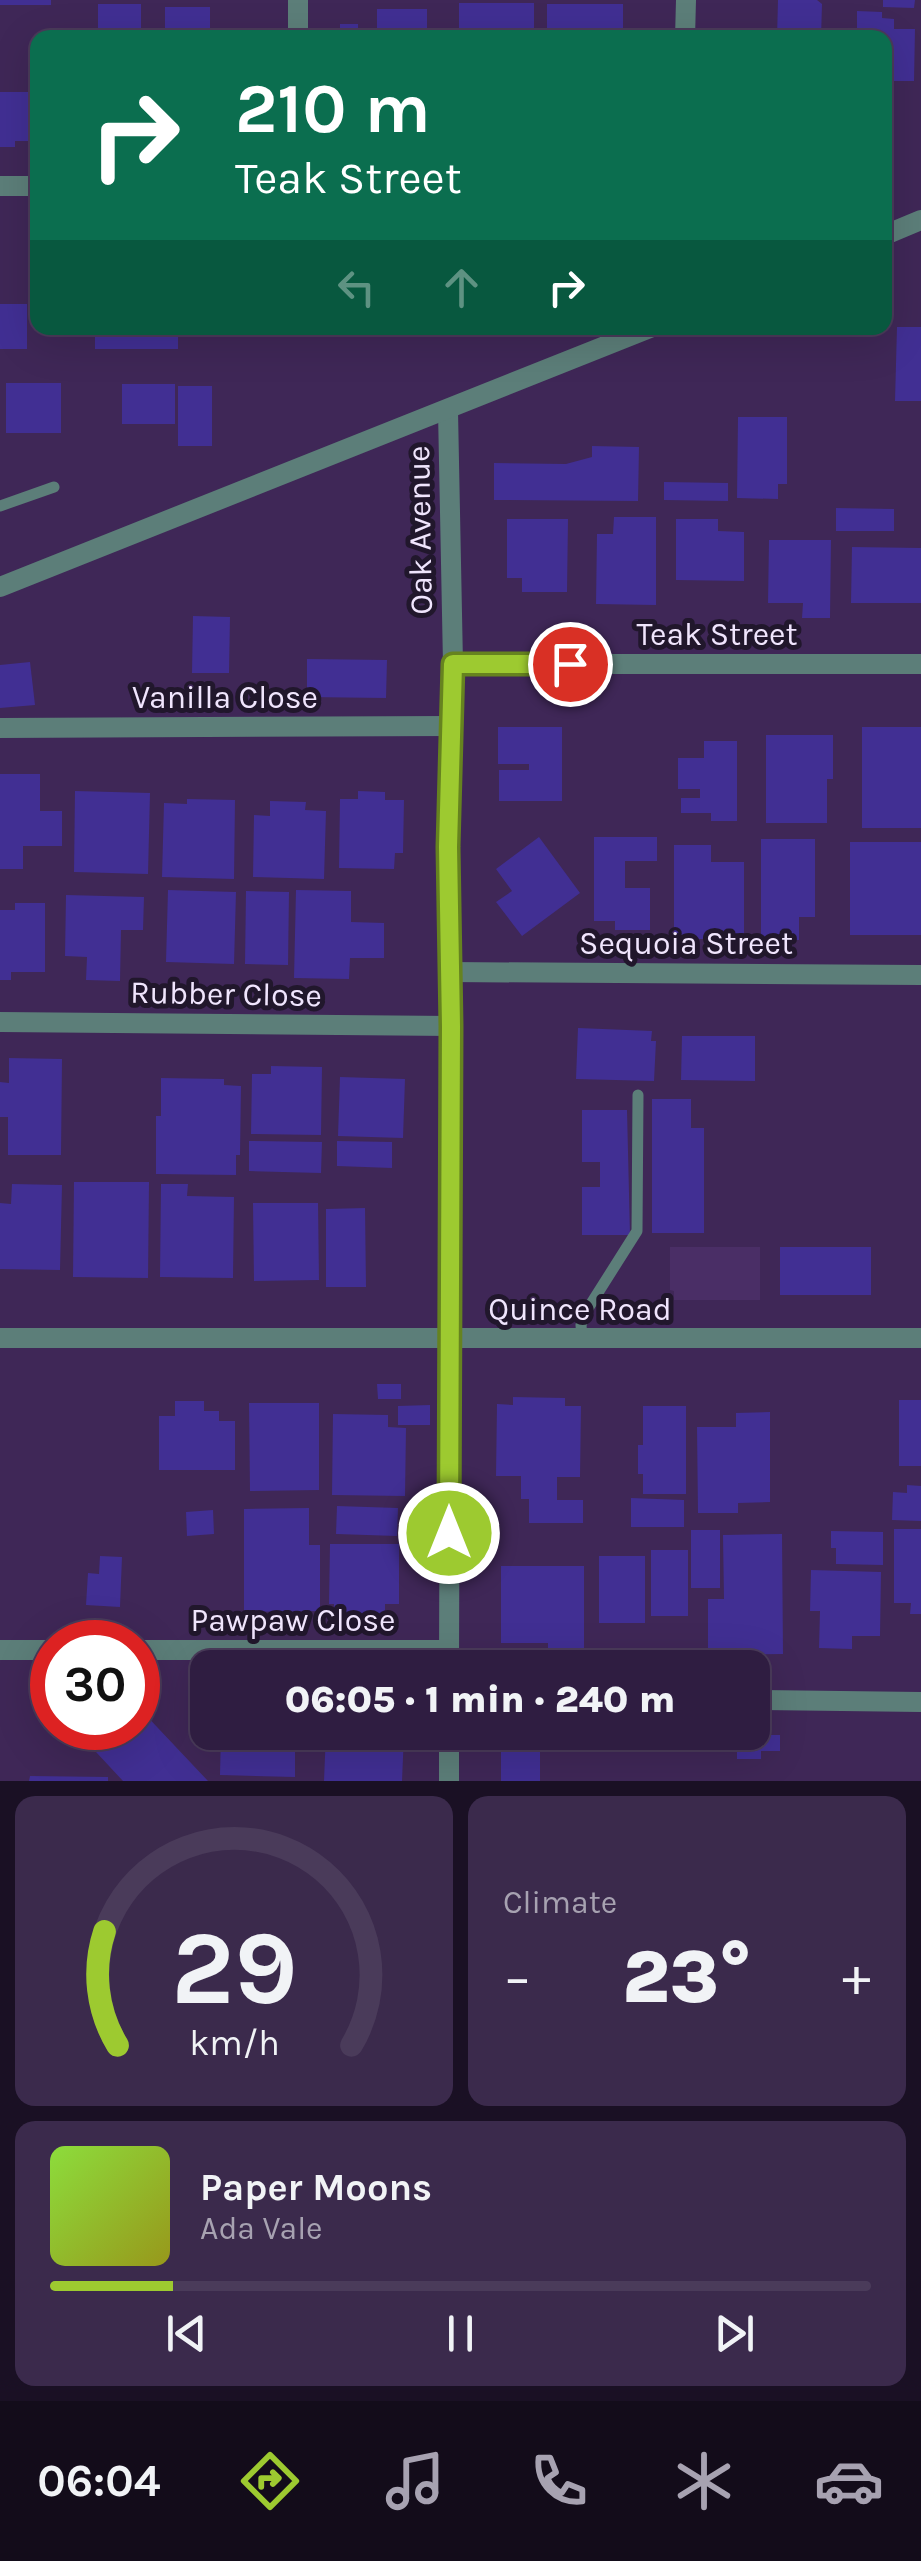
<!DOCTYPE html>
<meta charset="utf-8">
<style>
:root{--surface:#2f1d41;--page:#3b2a4c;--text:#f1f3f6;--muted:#a7a2b1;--line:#4a3b5a;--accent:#9dca30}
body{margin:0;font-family:Karla,sans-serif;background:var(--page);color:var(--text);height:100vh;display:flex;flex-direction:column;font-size:38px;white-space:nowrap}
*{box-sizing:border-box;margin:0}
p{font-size:32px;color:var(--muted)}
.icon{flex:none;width:55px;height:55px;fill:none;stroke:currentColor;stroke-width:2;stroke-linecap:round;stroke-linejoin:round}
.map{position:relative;height:1781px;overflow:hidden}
.sheet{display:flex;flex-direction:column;gap:15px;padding:15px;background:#1a1024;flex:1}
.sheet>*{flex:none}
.guide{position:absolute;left:30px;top:30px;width:862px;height:305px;border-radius:20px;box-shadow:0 10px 40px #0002,0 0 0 2px var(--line);background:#0b6e4f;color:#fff;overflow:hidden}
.speed{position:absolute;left:30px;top:1620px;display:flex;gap:20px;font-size:50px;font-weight:700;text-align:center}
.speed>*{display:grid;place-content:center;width:130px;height:130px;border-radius:50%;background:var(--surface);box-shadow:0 10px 40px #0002,0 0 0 2px var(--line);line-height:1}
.speed .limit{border:15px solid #d22;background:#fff;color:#111}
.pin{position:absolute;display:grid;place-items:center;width:85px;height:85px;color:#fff;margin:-42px;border:5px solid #fff;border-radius:50%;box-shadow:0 2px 10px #0007}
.me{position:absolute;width:110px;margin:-55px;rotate:0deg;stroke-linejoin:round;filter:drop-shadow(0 0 8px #0008)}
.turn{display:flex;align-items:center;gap:35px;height:210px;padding:0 40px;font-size:45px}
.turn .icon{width:130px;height:130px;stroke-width:2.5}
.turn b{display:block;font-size:70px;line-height:85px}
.lanes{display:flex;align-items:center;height:95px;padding:0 40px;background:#0003;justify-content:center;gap:50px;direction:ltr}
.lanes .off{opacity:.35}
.big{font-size:75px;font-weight:800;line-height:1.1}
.sheet .card{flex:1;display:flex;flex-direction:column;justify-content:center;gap:15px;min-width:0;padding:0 35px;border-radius:20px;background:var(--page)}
.sheet .dial{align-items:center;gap:0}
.dial svg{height:260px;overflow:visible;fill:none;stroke:var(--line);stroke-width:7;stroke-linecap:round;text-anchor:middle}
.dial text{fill:var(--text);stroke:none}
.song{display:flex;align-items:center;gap:30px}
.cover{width:120px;height:120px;border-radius:15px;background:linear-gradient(135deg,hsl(90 70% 55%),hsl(60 70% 35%))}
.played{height:10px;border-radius:5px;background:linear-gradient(90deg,var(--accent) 15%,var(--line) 15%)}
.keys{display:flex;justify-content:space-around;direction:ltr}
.heat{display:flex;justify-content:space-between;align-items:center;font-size:55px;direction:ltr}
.sheet .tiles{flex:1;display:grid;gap:15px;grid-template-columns:1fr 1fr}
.card:last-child{grid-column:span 2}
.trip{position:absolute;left:190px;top:1650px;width:580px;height:100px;border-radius:20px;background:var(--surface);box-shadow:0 10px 40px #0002,0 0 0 2px var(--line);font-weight:800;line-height:100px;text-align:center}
.dock{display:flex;height:160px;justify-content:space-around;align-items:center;background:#130c1a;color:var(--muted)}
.dock .icon{width:70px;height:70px}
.dock .current{color:var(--accent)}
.dock b{font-size:45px;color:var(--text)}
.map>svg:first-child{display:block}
.built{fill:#4a2e66}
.building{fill:#412f93}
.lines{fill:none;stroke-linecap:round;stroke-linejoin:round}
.service{stroke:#5c7e79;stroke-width:11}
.minor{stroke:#5c7e79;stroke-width:20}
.tertiary{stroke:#5c7e79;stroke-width:20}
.route-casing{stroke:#66831f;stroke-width:25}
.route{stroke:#9dca30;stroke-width:18}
.labels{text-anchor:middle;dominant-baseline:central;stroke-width:10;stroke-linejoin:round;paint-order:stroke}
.street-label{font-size:32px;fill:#f0e5fd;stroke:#21172c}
</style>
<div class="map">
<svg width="921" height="1781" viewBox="0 0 921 1781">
<rect width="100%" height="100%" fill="#3f2757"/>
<path class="built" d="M670,1247H760V1300H674V1291L670,1290Z"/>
<g class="building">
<rect x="0" y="0" width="51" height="5"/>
<path d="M778,0H817L822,4L821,38H777Z"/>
<path d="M883,0H915L914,8L883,7Z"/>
<rect x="459" y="3" width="75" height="34"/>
<rect x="98" y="4" width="43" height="29"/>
<rect x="547" y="4" width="76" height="27"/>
<rect x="165" y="7" width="45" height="28"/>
<rect x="377" y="9" width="50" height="21"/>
<path d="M857,11L882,12V18L894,19V29H915L914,81H893V92L885,91V38H857Z"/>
<rect x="340" y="24" width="18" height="12"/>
<path d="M0,92H38V141H15V147H0Z"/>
<rect x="0" y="304" width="27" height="45"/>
<path d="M897,327H921V401H895Z"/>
<rect x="95" y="328" width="83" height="21"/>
<rect x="6" y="383" width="55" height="50"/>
<rect x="122" y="384" width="53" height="40"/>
<rect x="178" y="386" width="34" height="60"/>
<path d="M738,417H787V484H778V499L737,498Z"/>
<path d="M592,446L639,447L638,501L494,500V463L566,464L592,457Z"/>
<path d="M664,482L728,483V501L664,500Z"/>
<path d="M836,508L894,509V531H836Z"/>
<path d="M614,517H656V605L596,604L597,534H613Z"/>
<path d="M507,519H568L567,592H522V578H507Z"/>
<path d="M676,519H718V531L744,532V581L676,580Z"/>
<path d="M769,540H831L830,618H802L803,603H768Z"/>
<path d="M852,547L921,548V603H851Z"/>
<path d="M193,616L230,617L229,673H192Z"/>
<path d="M307,659L387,660L386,698L307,697Z"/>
<path d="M30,662L35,705L0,708V665Z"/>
<path d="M498,727H562V801H499V770H529V764H498Z"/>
<rect x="862" y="727" width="59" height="101"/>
<path d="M766,735H833V779H827V823H766Z"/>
<path d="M704,741H737V821H711V813H681V798H700V789H678V758H704Z"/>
<path d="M0,774H40V811H62V846H23V869H0Z"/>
<path d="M75,791L150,793L148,874L74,872Z"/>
<path d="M358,791L385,792V800H404L403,853H395L394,869L339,868L340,799H358Z"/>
<path d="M187,799L235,800L234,879L162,877L164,803L187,804Z"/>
<path d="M270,801L306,802L305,810L326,811L324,879L253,877L254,815L270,816Z"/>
<path d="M539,837L580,893L522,936L496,902L512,891L496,869Z"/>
<path d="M594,837H657V861H625V888H650V930H615V921H594Z"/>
<path d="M761,839H815V917H799V940H761Z"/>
<rect x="850" y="842" width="71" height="93"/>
<path d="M674,845H711V862H744V935H720V939H691V935H674Z"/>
<path d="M168,890L236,892L234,964L166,962Z"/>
<path d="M296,890L351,891V922L384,923V958H350L349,979L294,978Z"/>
<path d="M246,891L289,892L288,965L245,964Z"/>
<path d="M66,895L144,897L143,930H121L120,981L86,980L87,957L65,956Z"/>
<path d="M15,903H45V972H11V980H0V910H15Z"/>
<path d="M578,1028L652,1031L651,1041H656L654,1081L576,1079Z"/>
<path d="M682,1036H755V1081L681,1080Z"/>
<path d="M9,1058L62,1059L61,1155H8V1117H0V1082L9,1083Z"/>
<path d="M271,1066L322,1067L321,1135L251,1134L252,1074H271Z"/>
<path d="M340,1077L405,1079L403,1138L338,1136Z"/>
<path d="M161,1078L224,1079V1085L241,1086L240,1155H236V1175L156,1174V1116H161Z"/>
<path d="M652,1099H691V1128H704V1233H652Z"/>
<path d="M582,1110H627L630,1235H582V1187H600V1162H582Z"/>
<path d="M249,1141L322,1142L321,1173L249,1171Z"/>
<path d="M337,1141L392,1142V1168L337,1166Z"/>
<path d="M74,1182H149L148,1278L73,1277Z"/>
<path d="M12,1184L62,1185L60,1270L0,1269V1203L11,1204Z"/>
<path d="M161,1184H188L187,1196L234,1197L233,1278L160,1277Z"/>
<path d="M253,1203H318L319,1280L254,1281Z"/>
<path d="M365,1208L366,1287H326V1209Z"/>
<rect x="780" y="1247" width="91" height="48"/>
<path d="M377,1384H401V1399H378Z"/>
<path d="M513,1397L565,1398V1406H581L580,1477H557V1500H583V1523H529V1499H521V1476H496L497,1404L513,1405Z"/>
<rect x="899" y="1400" width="22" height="66"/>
<path d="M175,1401H204V1411H219V1421H235V1470H159V1416H175Z"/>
<path d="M249,1403H319V1490L250,1491Z"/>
<path d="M430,1405V1425H398V1406Z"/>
<path d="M643,1406H686V1494H643V1474H638V1445H643Z"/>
<path d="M770,1412V1502L738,1503V1513H698L697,1427H736V1413Z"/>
<path d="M333,1414L388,1415V1427L406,1428L405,1496L332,1495Z"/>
<path d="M907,1485L921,1486V1521L892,1520L893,1492L907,1493Z"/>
<path d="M631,1498L684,1500V1527H631Z"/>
<path d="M337,1506L398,1508L397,1536L336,1534Z"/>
<path d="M309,1508V1545H320V1611L244,1612V1509Z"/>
<path d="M213,1510L214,1534L187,1536L186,1512Z"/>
<path d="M894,1529H921V1614H910L911,1603H894Z"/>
<rect x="691" y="1530" width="29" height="58"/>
<path d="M831,1531L883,1532V1565L836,1564V1548H831Z"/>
<path d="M782,1534L783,1654L708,1655V1599H724L723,1535Z"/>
<path d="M330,1544H399V1604H385V1614H334V1604H329Z"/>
<rect x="651" y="1550" width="37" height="66"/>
<path d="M100,1556L122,1557L120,1607L86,1605L88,1573L99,1574Z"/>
<rect x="599" y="1556" width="46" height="67"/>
<path d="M501,1566H584V1668H548V1643H501Z"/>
<path d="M811,1570L881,1572L880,1636H852V1649L819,1648L820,1611H810Z"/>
<path d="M141,1710L208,1781H123L96,1752L122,1728H138V1713Z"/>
<path d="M752,1730H767V1735H780V1751H761V1759H737V1732H752Z"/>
<path d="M221,1732H295V1777L220,1775Z"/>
<path d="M326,1732L404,1734L402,1781H324Z"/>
<rect x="501" y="1742" width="39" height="39"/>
<path d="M30,1776L108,1777V1781H29Z"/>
</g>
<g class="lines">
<g class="service">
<path d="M0,506L54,487"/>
<path d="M582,1339L581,1325L587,1310L637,1231L638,1095"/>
</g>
<g class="minor">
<path d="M298,0V38"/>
<path d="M685,38L686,0"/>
<path d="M0,186H38"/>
<path d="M448,411L453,664L448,847L451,1026L449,1668"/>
<path d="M453,664H921"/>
<path d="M0,728L451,726"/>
<path d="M450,972L921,975"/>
<path d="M0,1022L451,1026"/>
<path d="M0,1338H921"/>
<path d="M0,1650H52"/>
<path d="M138,1650H448"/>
<path d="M752,1700L921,1702"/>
<path d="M449,1732V1781"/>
</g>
<g class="tertiary">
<path d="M885,235L921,220"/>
<path d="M0,587L650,328"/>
</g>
</g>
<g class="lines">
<defs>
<path id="route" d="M449,1533L451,1026L448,847L453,664H570"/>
</defs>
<use href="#route" class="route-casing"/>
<use href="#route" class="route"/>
</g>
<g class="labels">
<g class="street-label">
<text transform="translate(420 530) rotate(-91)">Oak Avenue</text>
<text x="717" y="634">Teak Street</text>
<text x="225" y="697">Vanilla Close</text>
<text x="686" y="943">Sequoia Street</text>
<text transform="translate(226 994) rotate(1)">Rubber Close</text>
<text x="580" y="1309">Quince Road</text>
<text x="293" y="1620">Pawpaw Close</text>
</g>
</g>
</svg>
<div class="speed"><div class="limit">30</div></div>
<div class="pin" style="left:570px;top:664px;background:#d93025"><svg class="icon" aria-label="arrive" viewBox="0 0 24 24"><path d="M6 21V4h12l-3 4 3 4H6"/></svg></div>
<svg class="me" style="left:449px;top:1533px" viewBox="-20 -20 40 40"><circle r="17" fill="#9dca30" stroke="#fff" stroke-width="3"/><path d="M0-11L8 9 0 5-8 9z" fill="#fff"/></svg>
<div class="trip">06:05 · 1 min · 240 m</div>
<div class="guide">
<div class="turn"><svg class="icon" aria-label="right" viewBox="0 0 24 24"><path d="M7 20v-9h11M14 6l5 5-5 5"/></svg><div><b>210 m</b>Teak Street</div></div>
<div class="lanes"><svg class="icon off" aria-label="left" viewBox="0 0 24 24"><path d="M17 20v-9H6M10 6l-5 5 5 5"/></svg><svg class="icon off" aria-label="ahead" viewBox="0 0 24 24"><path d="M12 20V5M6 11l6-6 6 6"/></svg><svg class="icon" aria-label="right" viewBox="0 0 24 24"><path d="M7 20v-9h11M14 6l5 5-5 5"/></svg></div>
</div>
</div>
<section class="sheet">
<div class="tiles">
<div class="card dial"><svg viewBox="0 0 100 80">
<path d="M14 69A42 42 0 1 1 86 69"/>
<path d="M14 69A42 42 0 0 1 10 34" stroke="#9dca30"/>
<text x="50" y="56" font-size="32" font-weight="700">29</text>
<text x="50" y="72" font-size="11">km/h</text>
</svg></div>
<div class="card"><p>Climate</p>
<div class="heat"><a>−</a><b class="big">23°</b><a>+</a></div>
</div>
<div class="card">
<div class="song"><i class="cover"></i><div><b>Paper Moons</b><p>Ada Vale</p></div></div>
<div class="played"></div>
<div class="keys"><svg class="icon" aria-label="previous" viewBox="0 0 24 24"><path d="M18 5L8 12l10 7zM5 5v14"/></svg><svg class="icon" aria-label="pause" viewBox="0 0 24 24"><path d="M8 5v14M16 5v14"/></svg><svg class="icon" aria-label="next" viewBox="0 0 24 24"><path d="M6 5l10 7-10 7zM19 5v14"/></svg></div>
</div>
</div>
</section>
<nav class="dock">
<b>06:04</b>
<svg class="icon current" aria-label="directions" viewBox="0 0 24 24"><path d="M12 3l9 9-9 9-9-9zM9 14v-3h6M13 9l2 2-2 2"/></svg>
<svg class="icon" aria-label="music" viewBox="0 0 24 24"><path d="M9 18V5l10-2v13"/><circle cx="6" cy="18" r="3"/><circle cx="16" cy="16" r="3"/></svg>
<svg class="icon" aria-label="phone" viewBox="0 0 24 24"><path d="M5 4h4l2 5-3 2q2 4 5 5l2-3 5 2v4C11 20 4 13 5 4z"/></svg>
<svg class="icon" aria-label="climate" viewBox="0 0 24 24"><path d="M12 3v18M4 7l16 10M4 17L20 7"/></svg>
<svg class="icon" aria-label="car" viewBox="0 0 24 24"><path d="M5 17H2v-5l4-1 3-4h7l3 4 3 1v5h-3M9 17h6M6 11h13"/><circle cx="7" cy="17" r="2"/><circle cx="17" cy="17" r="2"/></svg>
</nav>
